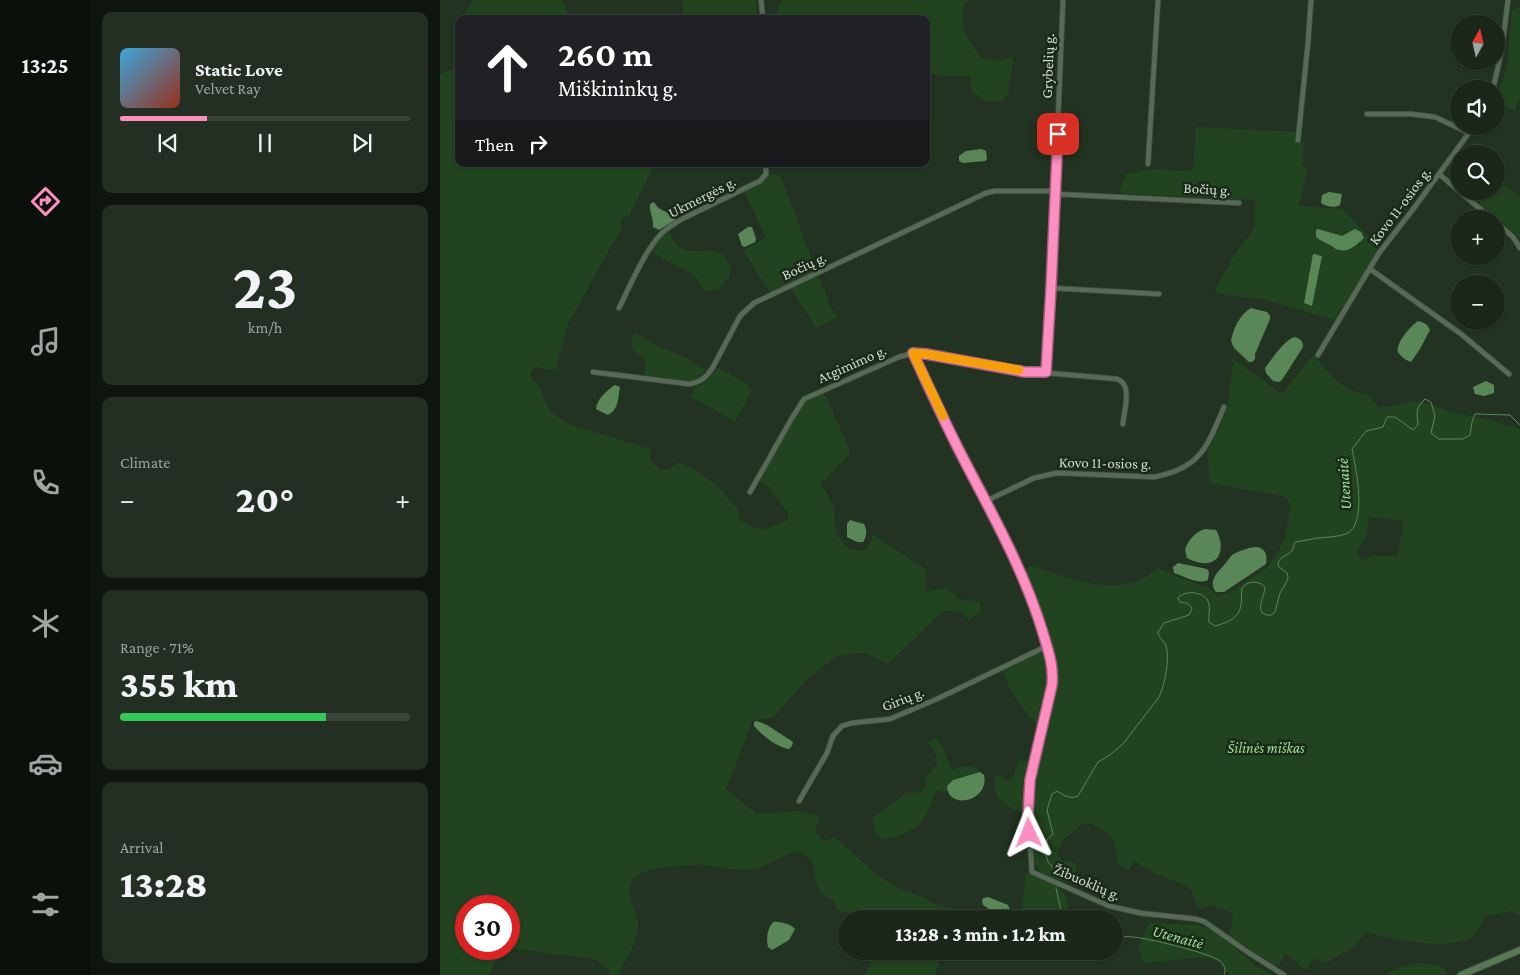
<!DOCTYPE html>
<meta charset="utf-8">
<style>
:root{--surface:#1a2719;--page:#232f22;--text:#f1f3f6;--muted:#9fa5a2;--line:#384438;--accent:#fd8ec0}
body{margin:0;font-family:"Crimson Pro",serif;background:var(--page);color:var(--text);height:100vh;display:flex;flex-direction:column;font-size:19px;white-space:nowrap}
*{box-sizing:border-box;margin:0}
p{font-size:16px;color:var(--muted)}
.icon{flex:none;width:28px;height:28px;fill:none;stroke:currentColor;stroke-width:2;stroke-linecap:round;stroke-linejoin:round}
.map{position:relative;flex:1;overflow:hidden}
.side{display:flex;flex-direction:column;gap:12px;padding:12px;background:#0e150e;width:350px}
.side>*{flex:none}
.hud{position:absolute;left:15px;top:15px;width:475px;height:152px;border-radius:10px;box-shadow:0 1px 4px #0004,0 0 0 1px var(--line);background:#202124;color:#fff;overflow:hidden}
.needle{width:32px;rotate:8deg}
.buttons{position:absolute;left:1010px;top:15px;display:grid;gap:10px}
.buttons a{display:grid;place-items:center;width:55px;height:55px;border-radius:50%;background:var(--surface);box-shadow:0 1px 4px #0004,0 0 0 1px var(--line);font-size:25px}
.speed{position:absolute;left:15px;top:895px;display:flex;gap:10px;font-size:25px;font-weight:700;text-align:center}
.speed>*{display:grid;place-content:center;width:65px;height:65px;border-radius:50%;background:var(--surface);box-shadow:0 1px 4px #0004,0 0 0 1px var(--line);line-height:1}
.speed .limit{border:8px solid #d22;background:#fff;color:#111}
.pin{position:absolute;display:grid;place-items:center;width:42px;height:42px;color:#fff;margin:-21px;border-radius:10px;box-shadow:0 2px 8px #0006}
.me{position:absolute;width:55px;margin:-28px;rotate:358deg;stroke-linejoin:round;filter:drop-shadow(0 0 4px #0008)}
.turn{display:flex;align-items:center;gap:18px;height:105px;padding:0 20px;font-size:22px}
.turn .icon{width:65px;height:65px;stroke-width:2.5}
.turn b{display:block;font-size:35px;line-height:42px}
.then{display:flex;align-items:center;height:48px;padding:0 20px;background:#0003;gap:10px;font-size:19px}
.big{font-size:38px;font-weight:800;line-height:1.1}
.side .widget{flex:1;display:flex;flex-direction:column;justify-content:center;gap:8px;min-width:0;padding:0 18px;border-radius:10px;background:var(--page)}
.side .dial{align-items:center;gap:0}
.dial b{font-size:65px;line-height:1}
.song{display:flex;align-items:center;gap:15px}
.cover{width:60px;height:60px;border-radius:8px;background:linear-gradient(135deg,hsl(200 70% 55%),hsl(10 70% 35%))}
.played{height:5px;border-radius:2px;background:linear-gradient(90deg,var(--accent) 30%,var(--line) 30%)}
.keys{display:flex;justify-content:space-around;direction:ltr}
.heat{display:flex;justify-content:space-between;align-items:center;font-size:28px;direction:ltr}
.charge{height:8px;border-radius:4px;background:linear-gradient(90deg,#34c759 71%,var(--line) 0)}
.trip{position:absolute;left:398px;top:910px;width:285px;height:50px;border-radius:25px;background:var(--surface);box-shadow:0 1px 4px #0004,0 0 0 1px var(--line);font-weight:800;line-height:50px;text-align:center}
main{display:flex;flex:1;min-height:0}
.tab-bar{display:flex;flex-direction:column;width:90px;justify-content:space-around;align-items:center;background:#0a100a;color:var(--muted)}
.tab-bar .icon{width:35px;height:35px}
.tab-bar .active{color:var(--accent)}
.tab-bar b{font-size:22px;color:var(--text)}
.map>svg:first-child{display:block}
.green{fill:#21431f;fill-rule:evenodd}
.water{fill:#5a8757}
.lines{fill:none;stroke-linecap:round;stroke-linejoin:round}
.stream{stroke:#5a8757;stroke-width:1}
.minor-casing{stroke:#425141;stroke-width:6}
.secondary-casing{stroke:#425141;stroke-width:8}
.minor{stroke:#566a55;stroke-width:4.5}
.secondary{stroke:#5a7858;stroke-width:6}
.route-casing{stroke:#a45c7d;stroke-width:12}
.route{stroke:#fd8ec0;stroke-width:9}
.slow{stroke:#f59e0b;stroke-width:9}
.labels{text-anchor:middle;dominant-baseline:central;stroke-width:5;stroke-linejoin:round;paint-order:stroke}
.street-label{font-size:15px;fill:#d0dbcf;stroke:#192a18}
.park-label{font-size:15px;font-style:italic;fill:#9ee099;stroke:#192a18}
.water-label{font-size:16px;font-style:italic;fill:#9cdf97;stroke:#192a18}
</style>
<main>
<nav class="tab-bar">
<b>13:25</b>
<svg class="icon active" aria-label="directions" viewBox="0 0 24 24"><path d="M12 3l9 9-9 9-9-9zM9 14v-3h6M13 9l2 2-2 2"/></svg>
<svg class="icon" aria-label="music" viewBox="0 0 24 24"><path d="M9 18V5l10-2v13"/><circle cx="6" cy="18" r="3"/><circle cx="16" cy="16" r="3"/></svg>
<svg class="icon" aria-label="phone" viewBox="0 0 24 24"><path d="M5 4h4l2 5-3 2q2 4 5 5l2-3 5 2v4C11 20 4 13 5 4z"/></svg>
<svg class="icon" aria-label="climate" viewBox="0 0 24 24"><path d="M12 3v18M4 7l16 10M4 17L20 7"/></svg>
<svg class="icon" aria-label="car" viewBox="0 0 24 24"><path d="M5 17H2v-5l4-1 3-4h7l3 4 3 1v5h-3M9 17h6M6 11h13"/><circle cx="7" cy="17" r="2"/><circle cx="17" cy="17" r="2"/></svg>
<svg class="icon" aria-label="filters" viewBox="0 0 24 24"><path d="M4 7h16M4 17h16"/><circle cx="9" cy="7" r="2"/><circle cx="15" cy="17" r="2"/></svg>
</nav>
<section class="side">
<div class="widget">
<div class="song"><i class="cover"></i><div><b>Static Love</b><p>Velvet Ray</p></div></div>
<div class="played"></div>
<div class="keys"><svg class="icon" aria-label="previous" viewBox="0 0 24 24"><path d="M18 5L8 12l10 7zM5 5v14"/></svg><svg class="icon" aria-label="pause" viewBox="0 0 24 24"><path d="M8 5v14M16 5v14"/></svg><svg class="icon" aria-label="next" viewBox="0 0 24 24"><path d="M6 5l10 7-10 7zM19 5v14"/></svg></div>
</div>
<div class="widget dial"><b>23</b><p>km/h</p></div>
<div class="widget"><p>Climate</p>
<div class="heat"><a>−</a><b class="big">20°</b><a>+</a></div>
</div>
<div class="widget"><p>Range · 71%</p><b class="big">355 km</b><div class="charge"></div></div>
<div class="widget"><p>Arrival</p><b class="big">13:28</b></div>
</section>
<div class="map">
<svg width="1080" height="975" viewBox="0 0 1080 975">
<rect width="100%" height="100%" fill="#223421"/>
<g class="green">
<path d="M33,0H122L131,19H21Z"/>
<path d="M243,0H316L318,19H243Z"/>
<path d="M343,0H530L524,4C518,26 529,41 541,58L558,61L570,57L573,58L572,71L570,75L568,94L562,102H546L533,92L530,87L531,76C517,76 498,78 486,71V19H336L338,8Z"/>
<path d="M1080,7V97L1075,110L1060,106L1056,104C1056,91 1065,79 1067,66C1069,47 1070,28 1072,10Z"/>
<path d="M19,36V164H215L189,216H184L181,223L182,227L128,324L116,369L109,370L95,367L91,371L90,376L100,387L105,402L111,412L128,424L210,449V460L220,470H228L238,462L260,473L276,485L297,508L300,520L305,523L319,529H325L346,521L349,515L330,488L320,480L356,413L369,399L384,393L411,452L381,484C385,491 390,498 393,505C395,511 394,519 395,525C397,543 411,555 428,549L433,535L487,570L486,592L507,588L521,601H523L526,599L540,603L542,610L529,620L522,612L503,611L448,664L425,653L396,656L364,682L333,718L313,720L286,789L317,814L361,811L378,816L380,824L377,823L375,831L382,840H389L394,836L436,874L460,889L478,895L495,904L554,919H500L487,909L485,914L487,919H418L408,912L399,911L396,908L394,900C390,898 385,897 383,894C367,878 386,862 356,851C342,856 324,868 310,870C303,870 294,870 287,869C281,868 275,865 268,865C253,864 199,866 192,881C184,896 197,910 198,925C199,943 184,959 179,975H171C169,967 161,963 154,959L69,948V906H26V949H66L60,951L49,975H0V74L15,69Z"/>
<path d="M756,127L857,132L856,141L864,143L862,165L864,166L867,173L859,206L903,209L938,248L926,272L895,320L821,299L784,295L777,293L775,289L795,254L815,227L814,200L679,193L686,174L711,169L753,171Z"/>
<path d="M328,174L336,175L342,179L376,271L330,292L303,250L326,238L304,191C313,186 323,183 328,174Z"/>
<path d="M1056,180L1080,197V240L1075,233L1041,206L1035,191H1056Z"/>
<path d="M228,231C233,238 235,246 243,249C262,257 278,241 289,264C294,276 285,282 277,290H265L262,288L259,282L254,275L211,252L216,244Z"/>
<path d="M377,276L380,279L390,307L398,317L376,328L351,289Z"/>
<path d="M196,333L219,347L246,358L267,370L258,378L250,381L204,376L205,361L204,358C192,350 190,351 193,335Z"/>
<path d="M873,355C886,369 905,395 925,393L939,407H950L969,402L982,401L1010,412L1046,419L1080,429V915L1070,911L1046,916C1042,922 1038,932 1033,936C1010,952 952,940 927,932L913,947L886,963L873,958L868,969L863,968L855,960L845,954L838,967L789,935L793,919L792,913L770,905C753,916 757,893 748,887C737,880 722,877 711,871C705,868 699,864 694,860L689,870L680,866L677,862L676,850L671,836L652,824L643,823L623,840L617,855L622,861L632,862L638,866L629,883C620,880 610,878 603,873C590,864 591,832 590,817C578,811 558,805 555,789C554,786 555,781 555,777L560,776L567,781L574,776L579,759L597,765L603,734L573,695L562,670L610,647L586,568L592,566C603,569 614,574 626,577C659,587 690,592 718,568L743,579L768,587L777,596L791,592L828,567L838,552L846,535L850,504L846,497L770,483L767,453L787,410L793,359L842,394ZM930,517L963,521L958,556H931L922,561L917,552L926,536Z"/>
<path d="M278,368C288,374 305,380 312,390L295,421L251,397L254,388L267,381Z"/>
<path d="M496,738C505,747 505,759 512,770C522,767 532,762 540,772L513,780L507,786V791L503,792L497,790C491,801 489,814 480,824C477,828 454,838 448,839C436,840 431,827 433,817L468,792L480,793L487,785L485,783L488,774L497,765L496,756L489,743L491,740Z"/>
<path d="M586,873C602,880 636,888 627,913L633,919H581Z"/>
<path d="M709,923L758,925L773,930L816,966L834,975H790L785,971L778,961L765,957L703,963L698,947Z"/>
<path d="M425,951H496L495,953L499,961L495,975H424C430,969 432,965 431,956Z"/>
<path d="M977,963C988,964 1001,964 1008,973L1004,975H945L956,968Z"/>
</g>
<g class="water">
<path d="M541,149L546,151L547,159L545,161L523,163L519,161V156L526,151Z"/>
<path d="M889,192L902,194L900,205C895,208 886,207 881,203L882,195Z"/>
<path d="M214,202C221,214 228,210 237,216L235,220L219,230L213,227C214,219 209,212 210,204Z"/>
<path d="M308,227H312L316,239L315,242L305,247L302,246L298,234Z"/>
<path d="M878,229L902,236L915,229L921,232L924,238C916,245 908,254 896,249C894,248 892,246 890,245C884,242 881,241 876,237V230Z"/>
<path d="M873,254L882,256L872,306L864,303Z"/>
<path d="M811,308L827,312L830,316V319L815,354V359L812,362H809L794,348L791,341C793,329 800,314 811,308Z"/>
<path d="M978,321C984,322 988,325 990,330L980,349L971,362C967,361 960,356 958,352C955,344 971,325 978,321Z"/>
<path d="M855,337C861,339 863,341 863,347L842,380L839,382L833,381L826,373L825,368C832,359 845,339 855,337Z"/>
<path d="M1046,381L1054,385V393L1044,396L1035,394L1033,387Z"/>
<path d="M175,385L180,387C178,398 179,409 168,415L156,409C157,399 167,390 175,385Z"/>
<path d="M410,520L424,524C427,529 427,537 423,542H417L407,537V524Z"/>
<path d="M765,529L776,530C783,542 784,561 767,563C760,564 753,561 747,558L745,550C748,540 755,532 765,529Z"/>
<path d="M815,547C825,547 828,555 826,564L784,592H776C768,581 777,573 784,565C787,562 789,558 792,555C798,551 808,548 815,547Z"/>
<path d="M738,563L767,569L769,572L768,580C758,585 744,576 734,573L733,567Z"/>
<path d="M317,721L327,725L353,742L352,746L349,749C336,747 322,735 314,726V722Z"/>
<path d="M540,772L544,775C550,801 508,811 507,786L513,780Z"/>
<path d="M548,897L568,905L570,910L568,914C558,918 551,910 543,905L542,900L544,898Z"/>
<path d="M333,922C339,921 351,924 355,929L349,940L332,950L328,947C326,938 327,930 333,922Z"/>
</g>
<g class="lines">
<g class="stream">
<path d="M620,879V875L608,862L606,855L607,840L613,834L607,810L612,794L617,791C624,795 630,800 638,796L658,762L671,754L683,744L719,697C725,685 730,658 726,646C724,640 719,639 718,632L724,623L749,615L752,609C750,603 746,603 740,602L738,598C745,590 762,591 768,601C771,608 768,615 769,622L775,626C786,623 799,619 801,605C802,600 801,594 802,589C806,580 821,580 825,588C824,597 818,604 822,613L827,615H832L835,612L840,593L846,583L848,578L847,573L838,566C838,556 846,557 852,551C853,549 854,544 855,542C863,541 871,539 878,538C888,537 897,537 906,534C928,525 916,468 912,449L926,431L943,427L947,417H955L973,430L978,425C977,413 975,408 985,399L991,402L995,416L991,433L999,439H1023L1030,435L1032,422L1035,414L1070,415L1080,425"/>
<path d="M616,888L623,919"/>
<path d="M674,938C680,937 687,936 693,937C707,938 770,953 780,961C785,965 786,970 784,975"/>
</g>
<defs>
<g id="minor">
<path d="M321,0L323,19"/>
<path d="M1053,89L1062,49L1068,0"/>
<path d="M927,114H971L995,117L1029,133"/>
<path d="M858,140L868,43L871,0"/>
<path d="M708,164L718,0"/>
<path d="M999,174L1052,219"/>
<path d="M615,194L799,203"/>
<path d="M1056,222L1073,237L1080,248"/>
<path d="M930,269L1021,334L1069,374"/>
<path d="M611,288L719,294"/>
<path d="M179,308C190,286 204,252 221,234C227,228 235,223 244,218L320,181L326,174V164"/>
<path d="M473,353C489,388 505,423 522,456C552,514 584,571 603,633C608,650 614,667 612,685L591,780L588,814L592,872L669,906L700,913L756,919L765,922L806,951L844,975"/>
<path d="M878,355L939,253L974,208L1034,126"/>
<path d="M153,372L249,384C261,382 267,377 273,367L300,316L314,303L546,193L555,191H616"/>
<path d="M606,372L611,288L623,0"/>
<path d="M310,492L352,418L364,399L459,357L473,353L487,354L585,371L677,379C693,384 684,410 683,424"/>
<path d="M546,501L594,478L617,473L714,477C761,468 767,447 784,407"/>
<path d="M359,801L387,753L393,736L402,726L412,723L450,719L497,699L607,646"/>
</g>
<path id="secondary" d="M1021,975L1080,950"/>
</defs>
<use href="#minor" class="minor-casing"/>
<use href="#secondary" class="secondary-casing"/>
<use href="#minor" class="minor"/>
<use href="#secondary" class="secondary"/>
</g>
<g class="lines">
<defs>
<path id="route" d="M589,833L588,814L590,780L612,685C614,666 608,650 603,633C584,570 552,514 522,456C505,423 489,388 473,353L486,354L585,372H606L611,288L618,134"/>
</defs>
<use href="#route" class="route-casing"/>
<use href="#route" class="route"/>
<path class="slow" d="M503,416L473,353L486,354L579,370"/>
</g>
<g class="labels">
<g class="street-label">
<text transform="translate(608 66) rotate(-88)">Grybelių g.</text>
<text transform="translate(767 189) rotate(3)">Bočių g.</text>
<text transform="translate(262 197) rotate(-27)">Ukmergės g.</text>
<text transform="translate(960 206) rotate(-53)">Kovo 11-osios g.</text>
<text transform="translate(364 266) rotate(-25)">Bočių g.</text>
<text transform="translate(412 364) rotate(-24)">Atgimimo g.</text>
<text transform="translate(665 463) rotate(1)">Kovo 11-osios g.</text>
<text transform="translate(463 699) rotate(-21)">Girių g.</text>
<text transform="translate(647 882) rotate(23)">Žibuoklių g.</text>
</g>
<g class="park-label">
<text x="826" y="748">Šilinės miškas</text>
</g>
<g class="water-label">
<text transform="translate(904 484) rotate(-94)">Utenaitė</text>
<text transform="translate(738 937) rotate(15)">Utenaitė</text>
</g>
</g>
</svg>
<div class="buttons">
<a><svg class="needle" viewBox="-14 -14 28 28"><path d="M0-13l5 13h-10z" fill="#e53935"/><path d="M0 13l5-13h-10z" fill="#9fa5a2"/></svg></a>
<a><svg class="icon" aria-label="sound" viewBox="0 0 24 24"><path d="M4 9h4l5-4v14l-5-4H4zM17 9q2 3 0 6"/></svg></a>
<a><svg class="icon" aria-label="search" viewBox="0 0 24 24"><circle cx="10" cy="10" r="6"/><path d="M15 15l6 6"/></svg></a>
<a>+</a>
<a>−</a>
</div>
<div class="speed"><div class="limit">30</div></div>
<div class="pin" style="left:618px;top:134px;background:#d93025"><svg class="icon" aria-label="arrive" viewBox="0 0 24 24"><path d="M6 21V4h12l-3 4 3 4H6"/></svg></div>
<svg class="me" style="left:589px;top:833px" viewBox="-20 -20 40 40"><path d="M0-17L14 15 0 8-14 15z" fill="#fd8ec0" stroke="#fff" stroke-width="4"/></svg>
<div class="trip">13:28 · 3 min · 1.2 km</div>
<div class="hud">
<div class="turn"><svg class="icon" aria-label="ahead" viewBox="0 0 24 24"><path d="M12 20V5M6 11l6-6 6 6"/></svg><div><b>260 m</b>Miškininkų g.</div></div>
<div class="then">Then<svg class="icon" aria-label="right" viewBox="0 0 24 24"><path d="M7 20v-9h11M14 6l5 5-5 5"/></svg></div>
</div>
</div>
</main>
